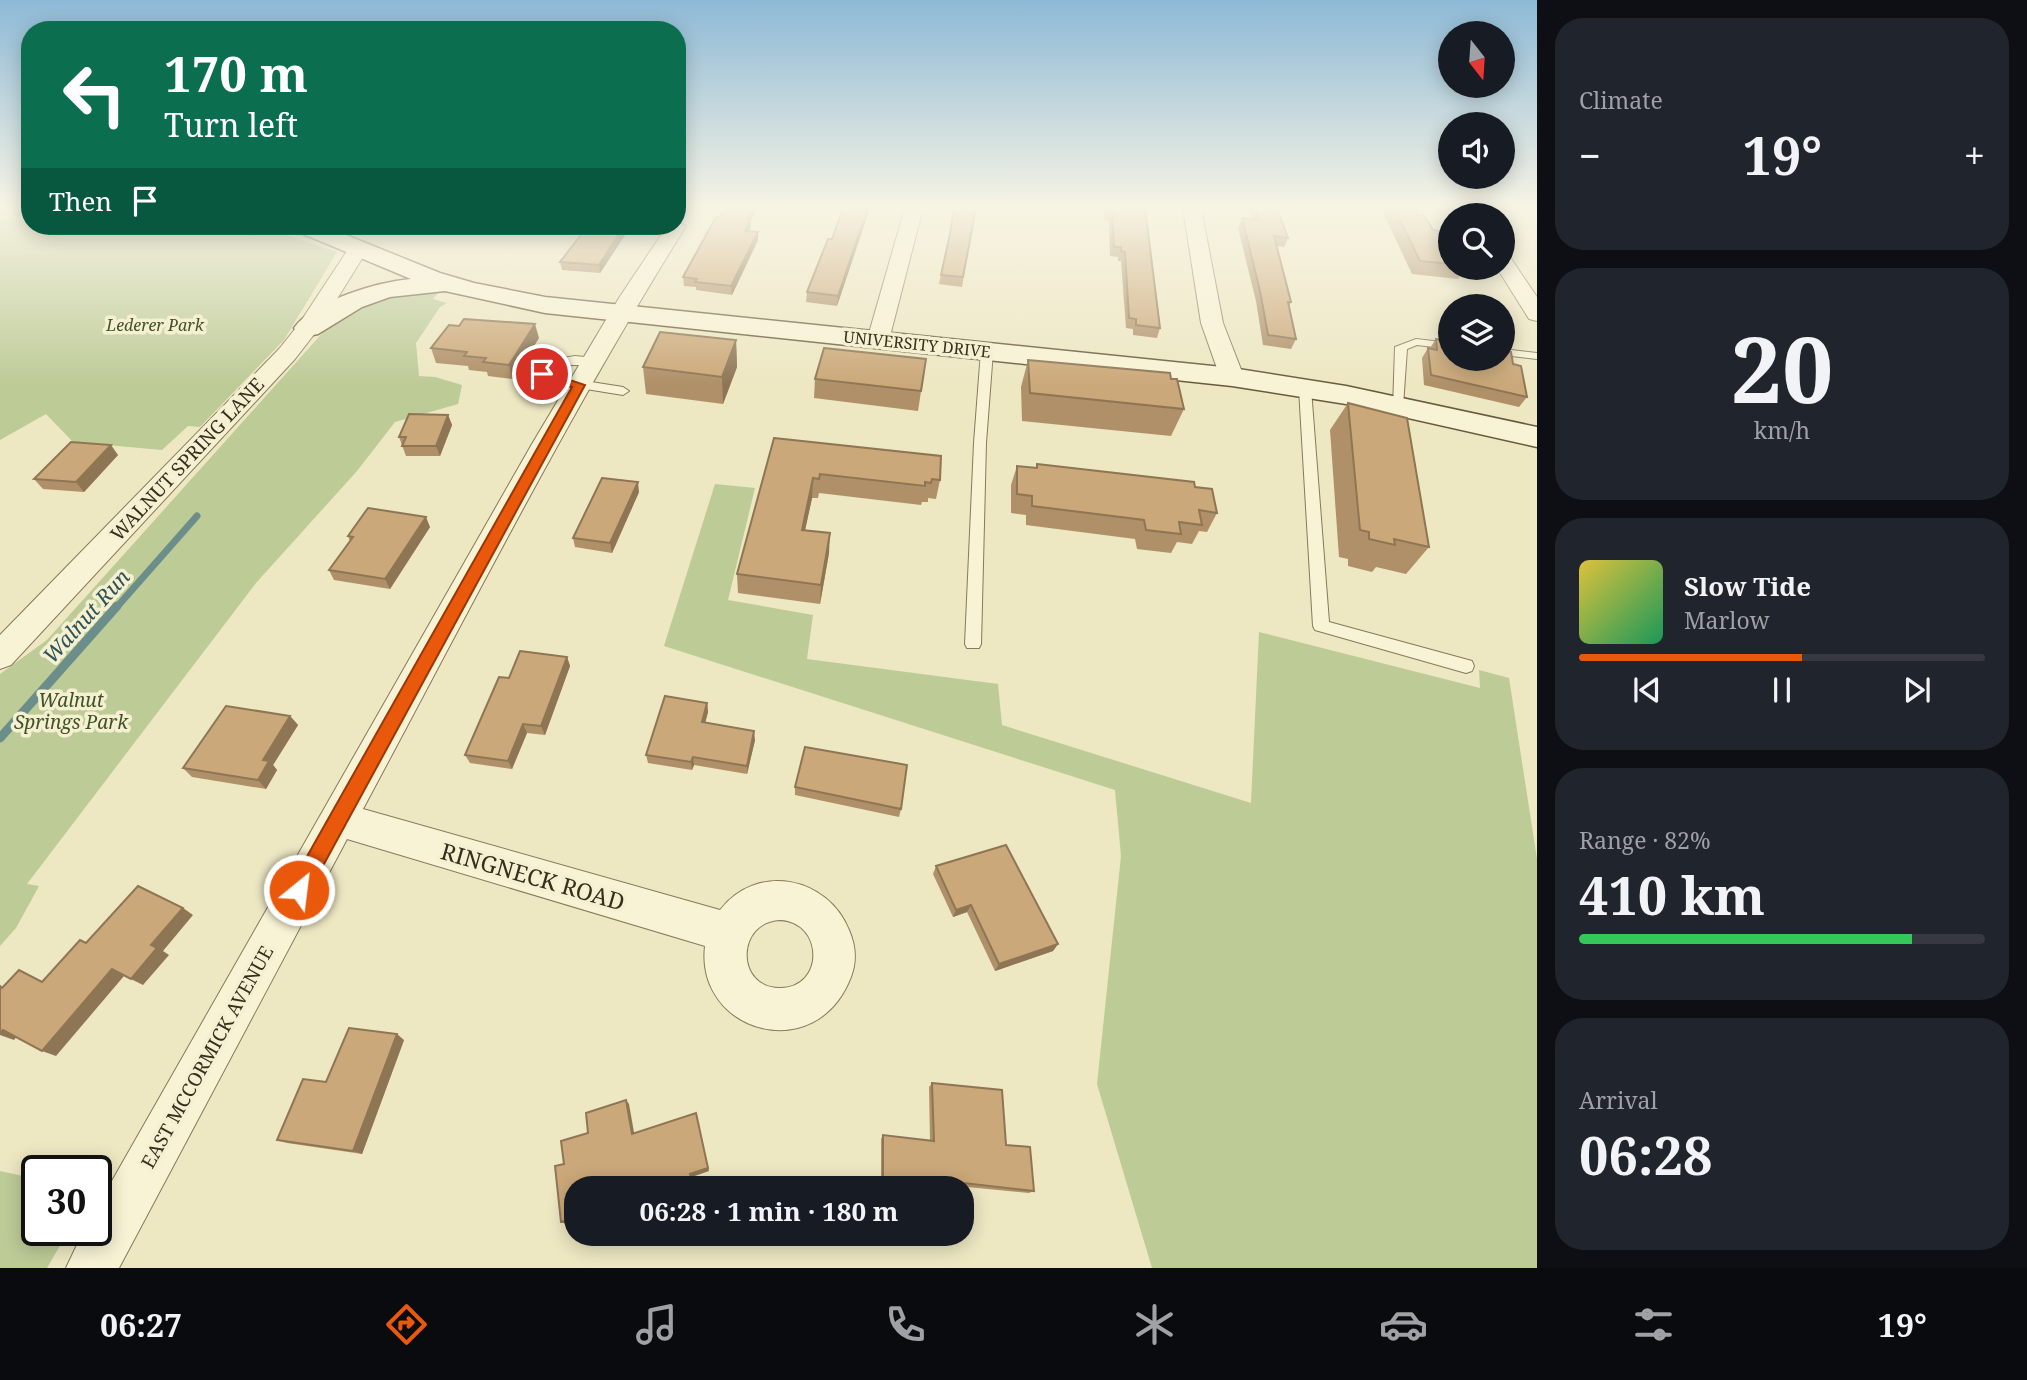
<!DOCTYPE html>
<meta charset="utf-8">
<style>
:root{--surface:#171b24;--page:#20242c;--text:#f1f3f6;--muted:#9ea1a6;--line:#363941;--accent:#ea580c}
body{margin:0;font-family:"Noto Serif",serif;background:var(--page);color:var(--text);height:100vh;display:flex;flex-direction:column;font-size:26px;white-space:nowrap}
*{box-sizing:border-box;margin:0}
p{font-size:23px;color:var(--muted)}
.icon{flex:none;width:38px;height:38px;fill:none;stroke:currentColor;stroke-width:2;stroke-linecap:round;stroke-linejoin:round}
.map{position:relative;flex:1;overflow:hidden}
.drawer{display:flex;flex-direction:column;gap:18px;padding:18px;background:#0d0f14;width:490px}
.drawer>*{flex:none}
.guide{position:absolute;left:21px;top:21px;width:665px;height:214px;border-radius:28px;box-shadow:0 4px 18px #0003;background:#0b6e4f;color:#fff;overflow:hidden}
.needle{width:46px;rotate:163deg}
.controls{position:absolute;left:1438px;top:21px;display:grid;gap:14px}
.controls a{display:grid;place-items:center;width:77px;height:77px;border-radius:50%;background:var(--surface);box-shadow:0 4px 18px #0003;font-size:35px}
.speed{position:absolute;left:21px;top:1155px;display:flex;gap:14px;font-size:35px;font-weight:700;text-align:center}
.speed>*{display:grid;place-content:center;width:91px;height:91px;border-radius:50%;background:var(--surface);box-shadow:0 4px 18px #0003;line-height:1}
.speed .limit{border:4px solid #111;border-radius:10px;background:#fff;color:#111}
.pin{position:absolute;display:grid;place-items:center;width:60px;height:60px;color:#fff;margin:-30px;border:4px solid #fff;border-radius:50%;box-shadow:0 2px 7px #0007}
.me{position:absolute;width:77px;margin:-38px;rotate:29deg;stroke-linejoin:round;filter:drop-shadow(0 0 5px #0008)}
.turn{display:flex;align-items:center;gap:24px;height:147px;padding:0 28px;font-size:32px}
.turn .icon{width:91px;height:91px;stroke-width:2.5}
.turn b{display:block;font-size:49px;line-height:60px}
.then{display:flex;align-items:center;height:66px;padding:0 28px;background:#0003;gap:14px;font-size:26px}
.big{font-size:52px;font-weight:700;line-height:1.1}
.drawer .tile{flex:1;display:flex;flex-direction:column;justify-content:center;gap:10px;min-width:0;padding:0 24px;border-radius:28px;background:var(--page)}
.drawer .dial{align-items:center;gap:0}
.dial b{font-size:91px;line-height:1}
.song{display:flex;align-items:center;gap:21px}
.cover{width:84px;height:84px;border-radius:10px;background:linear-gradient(135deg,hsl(50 70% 55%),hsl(150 70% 35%))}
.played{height:7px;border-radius:4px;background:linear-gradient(90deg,var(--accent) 55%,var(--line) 55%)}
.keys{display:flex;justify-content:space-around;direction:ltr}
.heat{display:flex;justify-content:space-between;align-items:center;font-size:38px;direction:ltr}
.charge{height:10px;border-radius:5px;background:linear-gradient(90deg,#34c759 82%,var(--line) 0)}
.trip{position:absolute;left:564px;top:1176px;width:410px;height:70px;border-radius:28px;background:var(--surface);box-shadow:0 4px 18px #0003;font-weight:700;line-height:70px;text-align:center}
.tabs{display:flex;height:112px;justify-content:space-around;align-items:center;background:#090b0e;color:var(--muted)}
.tabs .icon{width:49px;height:49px}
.tabs .active{color:var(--accent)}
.tabs b{font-size:32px;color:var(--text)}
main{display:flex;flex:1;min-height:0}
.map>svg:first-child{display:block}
.green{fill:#bdcb97}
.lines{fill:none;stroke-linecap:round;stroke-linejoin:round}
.stream-far1{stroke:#6c8e8b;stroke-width:7}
.stream{stroke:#6c8e8b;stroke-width:9}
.service-casing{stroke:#87795a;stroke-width:2}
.minor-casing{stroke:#87795a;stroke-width:2}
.secondary-casing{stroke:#695a3d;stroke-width:3}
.service{fill:#f8f3d5;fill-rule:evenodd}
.minor{fill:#f8f3d5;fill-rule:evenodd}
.secondary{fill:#f8f3d5;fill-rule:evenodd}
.wall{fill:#af9068}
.shaded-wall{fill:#8e7655}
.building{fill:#cba879;stroke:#8e7655;stroke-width:2}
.route{fill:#ea580c;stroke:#983908;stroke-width:2}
.labels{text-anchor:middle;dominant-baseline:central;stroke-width:7;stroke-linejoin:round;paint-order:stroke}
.far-park-label{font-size:16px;font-style:italic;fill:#405325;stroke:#f5f0d2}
.far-street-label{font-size:16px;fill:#372e1e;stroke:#f5f0d2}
.street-label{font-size:19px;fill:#372e1e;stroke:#f5f0d2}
.park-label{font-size:19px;font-style:italic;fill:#405325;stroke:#f5f0d2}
.water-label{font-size:21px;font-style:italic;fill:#2d5356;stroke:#f5f0d2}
.near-street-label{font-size:23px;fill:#372e1e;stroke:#f5f0d2}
</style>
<main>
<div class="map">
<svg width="1537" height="1268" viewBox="0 0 1537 1268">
<rect width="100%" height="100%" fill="#ede7c2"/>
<g class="green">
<path d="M0,208H30V226H258L337,252L284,340L200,427L188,426L162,450L73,442L46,414L0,440Z"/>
<path d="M420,289L439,292L433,299L447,303L440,307L416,343L419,376L435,377L462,385L458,404L395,422L357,471L256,583L27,884L39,886L16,928L0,946V674L47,640L335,319L355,304Z"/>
<path d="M715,484L755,488L728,600L813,615L807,659L998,684L1002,725L1251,803L1259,632L1480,688L1479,670L1509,678L1537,859V1268H1152L1097,1084L1121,856L1115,790L664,646Z"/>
<path d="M0,1171L37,1179V1230H69L47,1268H0Z"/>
</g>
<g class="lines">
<path class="stream-far1" d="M116,608L197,516"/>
<path class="stream" d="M0,738L117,606"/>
<defs>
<g id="service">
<path d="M1416,339L1451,343V349L1417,345L1407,349L1403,406L1401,409H1393L1395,347Z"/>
<path d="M987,348L993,351L986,443L981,644L979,648H967L965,644L974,443L981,351Z"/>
<path d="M1503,349L1537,353V359L1503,355Z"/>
<path d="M575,356L595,358L601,361C588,370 566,360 549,370L548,373L553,376L623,387L629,391L623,395L549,383L536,374L539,366L551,360Z"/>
<path d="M1305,385L1311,389L1329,622L1472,661L1474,666L1472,671L1466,673L1315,630L1313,626L1299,389Z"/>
</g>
<g id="minor">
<path d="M905,208H923L889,340L886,345H870L867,340Z"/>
<path d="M1183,208H1201L1223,323L1244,377L1240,382H1224L1220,377L1201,323Z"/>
<path d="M1460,208H1478L1483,215H1465Z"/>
<path d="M677,221L686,226C568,415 468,613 363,809L720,910C757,862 828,877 849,930C856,946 857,961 851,977C816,1068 695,1032 705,946L347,839L119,1268H66L84,1230H96V1209L532,444L619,298L667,226H677ZM780,920C824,922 825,988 780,988C735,988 736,922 780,920Z"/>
<path d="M358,243L365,245L368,249L319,328L295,359L11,665L0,669V635L279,349L299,324L351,245Z"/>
<path d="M1503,255L1510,257L1537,297V321L1529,319L1497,268H1503Z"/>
</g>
<path id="secondary" d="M293,226H324L440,273L474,283L545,297L1232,368L1346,386L1537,427V447L1346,404L1232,386L545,313L445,291L390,297L362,307L318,334L308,336L298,334L294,328C314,300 378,282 411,279L296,231Z"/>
</defs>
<use href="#service" class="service-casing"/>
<use href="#minor" class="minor-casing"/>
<use href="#secondary" class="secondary-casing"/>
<use href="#service" class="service"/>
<use href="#minor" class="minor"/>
<use href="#secondary" class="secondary"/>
</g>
<g class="wall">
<path d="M725,208H757L751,220V226L749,231L758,232V240L732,295L696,290V287L684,286L683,277Z"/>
<path d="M843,208H870L837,306L806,302L807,292L832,239Z"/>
<path d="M976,208L962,287L939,284L941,275Z"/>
<path d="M1103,208H1145L1160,328L1157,338L1133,335V329L1126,328L1121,261H1118V257L1110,256L1109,221L1104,220Z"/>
<path d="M1248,208H1277L1288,238L1284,247L1277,246L1291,302L1289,307L1296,339L1291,349L1263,345L1256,301L1238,228L1242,218L1251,219Z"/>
<path d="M1381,208H1417V215L1433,230L1451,237V268H1465L1458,279L1412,274Z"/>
<path d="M440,226H477L470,233L441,230Z"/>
<path d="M588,226H631L600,273L562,270L560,262Z"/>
<path d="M539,338L513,379L488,376L487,372L469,370L468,366L436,363L431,348Z"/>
<path d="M1436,339L1513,364L1527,397L1519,407L1424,385L1422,358L1428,348H1430Z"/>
<path d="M736,340L737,367L723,404L646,394L643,367Z"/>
<path d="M926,359L918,411L814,398L815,379Z"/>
<path d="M1028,360L1171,379L1184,409L1171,436L1022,421L1021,387Z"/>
<path d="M1348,403L1429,547L1406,574L1376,567L1372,572L1348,566V559L1339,557L1330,430Z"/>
<path d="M448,415L452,425L440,456H406L399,437Z"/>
<path d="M774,438L940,480L936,499L928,498V502H922L921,505L819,493L818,498H812L805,530L829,553L820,604L738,593L737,574Z"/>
<path d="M118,455L84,492L43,489L34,479Z"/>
<path d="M1037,464L1195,487L1217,513L1207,532L1199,531L1192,544L1177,542L1171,553L1137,549L1135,539L1026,525V515L1011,513V485L1017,466L1036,468Z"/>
<path d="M639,492L612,553L575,547L573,538Z"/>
<path d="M430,527L390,589L334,580L329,570L350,541L348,536Z"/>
<path d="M567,657L570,666L545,735L527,733L512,769L470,763L465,755L509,678Z"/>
<path d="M707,703L708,712L705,723L755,740L747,774L694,765L692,770L648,763L646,755Z"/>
<path d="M290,716L298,725L273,765L277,770L266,789L192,777L183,768Z"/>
<path d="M795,787L901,809L899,817L795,795Z"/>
<path d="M936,866L1058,944L1053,951L995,971L967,912L953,917L933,874Z"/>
<path d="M404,1040L362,1154L287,1143L277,1140L326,1082Z"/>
<path d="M932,1083L1006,1145L1034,1191L1029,1193L947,1185V1188H881V1139L883,1135L930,1141L929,1087Z"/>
</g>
<g class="shaded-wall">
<path d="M753,208H757L751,220V226L745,239V231L748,218Z"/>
<path d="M868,208H870L837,306L838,296Z"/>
<path d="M472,226H477L470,233L469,228Z"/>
<path d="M624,226H631L600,273L599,265Z"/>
<path d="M758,232V240L732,295L731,286Z"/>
<path d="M535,324L539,338L513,379L509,365Z"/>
<path d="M736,340L737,367L723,404L722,377Z"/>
<path d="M448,415L452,425L440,456L436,446Z"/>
<path d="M111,445L118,455L84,492L76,482Z"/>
<path d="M813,478L812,498L801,549L802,530Z"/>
<path d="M638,482L639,492L612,553L610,543Z"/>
<path d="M426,517L430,527L390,589L385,579Z"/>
<path d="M830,533L829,553L820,604L821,585Z"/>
<path d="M567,657L570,666L545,735L541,726Z"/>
<path d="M707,703L708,712L703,731L702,722Z"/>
<path d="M290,716L298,725L273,765L277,770L266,789L258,780L263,760Z"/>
<path d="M523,724L527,733L512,769L508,761Z"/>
<path d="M754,731L755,740L747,774V766Z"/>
<path d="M693,757L694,765L692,770L691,762Z"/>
<path d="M971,905L967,912L953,917L956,910Z"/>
<path d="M183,908L193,915L163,951L169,955L143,985L131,979L151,945Z"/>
<path d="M1058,944L1053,951L995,971L999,964Z"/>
<path d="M112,969L124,976L56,1056L42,1051Z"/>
<path d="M3,1030L18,1035L14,1040L0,1035V1033Z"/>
<path d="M397,1034L404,1040L362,1154L353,1151Z"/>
<path d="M626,1100L629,1104L635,1138L632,1134Z"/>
<path d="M696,1113L709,1171L692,1177L694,1187L690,1188H681L690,1174Z"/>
<path d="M576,1217V1221L566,1224L561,1222Z"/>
</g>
<g class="building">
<path d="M725,208H753L748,218H751L745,231L758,232L731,286L695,282L697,279L683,277L716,217H719Z"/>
<path d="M843,208H868L838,296L807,292L828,239H832Z"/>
<path d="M954,208H976L963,277L941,275L950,234Z"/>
<path d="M1106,208H1145L1160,328L1136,325V319L1129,318L1125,252L1121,251V247H1114L1112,212L1106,211Z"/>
<path d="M1255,208H1277L1288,238L1274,236L1291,302H1288L1296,339L1268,335L1260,291L1242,218L1259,220Z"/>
<path d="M1394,208H1417V215L1425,216L1433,230L1448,232L1451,237V264L1420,261Z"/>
<path d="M445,226H472L469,228Z"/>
<path d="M588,226H624L599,265L560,262Z"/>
<path d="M464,319L535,324L509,365L483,362L486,358L464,356L467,352L431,348L449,325L459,326Z"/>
<path d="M660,332L736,340L722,377L643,367Z"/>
<path d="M1436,339L1451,342V359H1503V351L1511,352L1513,364L1521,366L1527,397L1431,375L1428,348L1437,350Z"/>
<path d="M824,348L926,359L921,391L815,379Z"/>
<path d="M1028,360L1170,373L1171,379H1177L1184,409L1030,393Z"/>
<path d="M1348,403L1407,418L1429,547L1394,539L1395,545L1369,539V532L1360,530Z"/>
<path d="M409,414L448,415L436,446H402L406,437H399Z"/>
<path d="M774,438L941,456L940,480L932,479L931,483L925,482V486L820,474L819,479L813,478L802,530L830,533L821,585L737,574Z"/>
<path d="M71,442L111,445L76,482L34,479Z"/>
<path d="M1037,464L1194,482L1195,487L1212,489L1217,513L1199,510L1202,525L1179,522L1181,534L1146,530L1144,520L1032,506V496L1017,494V466L1037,468Z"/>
<path d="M602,478L638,482L610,543L573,538Z"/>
<path d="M368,508L426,517L385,579L329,570L353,537L348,536Z"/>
<path d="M520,651L567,657L541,726L523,724L508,761L465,755L499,677L509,678Z"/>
<path d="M665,696L707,703L702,722L754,731L747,766L693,757L691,762L646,755Z"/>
<path d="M226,706L290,716L263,760L269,761L258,780L183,768Z"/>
<path d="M805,747L907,765L901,809L795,787Z"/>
<path d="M1006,845L1058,944L999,964L971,905L956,910L936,866Z"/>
<path d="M138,886L183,908L151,945L157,948L131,979L112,969L42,1051L3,1030L0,1033V986L2,988L19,970L42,982L80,940L86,943Z"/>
<path d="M349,1028L397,1034L353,1151L277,1140L303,1079L326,1082Z"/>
<path d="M932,1083L1002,1090L1006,1145L1030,1147L1034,1191L947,1181V1188H883V1135L934,1141Z"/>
<path d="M626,1100L632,1134L696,1113L708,1168L690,1174L692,1184L681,1188H576V1217L561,1222L555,1166L564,1164L561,1141L588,1133L586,1113Z"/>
</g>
<linearGradient id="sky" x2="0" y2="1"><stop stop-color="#8db9d6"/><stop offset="0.54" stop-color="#f7f4e4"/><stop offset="1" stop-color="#f7f4e4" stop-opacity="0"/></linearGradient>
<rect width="1537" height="385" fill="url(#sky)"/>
<path class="route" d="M538,372H546L585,385L306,897L299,900L292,897L289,890L292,883L572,387L545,382L538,377Z"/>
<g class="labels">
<g class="far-park-label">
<text x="155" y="325">Lederer Park</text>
</g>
<g class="far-street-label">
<text transform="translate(917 344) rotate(6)">UNIVERSITY DRIVE</text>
</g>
<g class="street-label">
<text transform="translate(187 459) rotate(-47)">WALNUT SPRING LANE</text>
<text transform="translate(207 1057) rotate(-61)">EAST MCCORMICK AVENUE</text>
</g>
<g class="park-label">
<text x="71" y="700">Walnut<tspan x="71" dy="22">Springs Park</tspan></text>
</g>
<g class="water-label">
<text transform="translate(86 616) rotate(-48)">Walnut Run</text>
</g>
<g class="near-street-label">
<text transform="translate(533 876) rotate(16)">RINGNECK ROAD</text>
</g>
</g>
</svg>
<div class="controls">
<a><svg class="needle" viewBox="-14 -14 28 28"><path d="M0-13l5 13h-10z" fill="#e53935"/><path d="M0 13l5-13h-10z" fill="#9ea1a6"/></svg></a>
<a><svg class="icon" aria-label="sound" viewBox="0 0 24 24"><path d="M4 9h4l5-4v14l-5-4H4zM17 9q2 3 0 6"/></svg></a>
<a><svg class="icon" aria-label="search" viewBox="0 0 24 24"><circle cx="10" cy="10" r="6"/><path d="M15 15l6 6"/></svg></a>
<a><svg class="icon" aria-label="layers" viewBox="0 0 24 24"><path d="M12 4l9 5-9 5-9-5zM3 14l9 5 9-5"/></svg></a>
</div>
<div class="speed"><div class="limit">30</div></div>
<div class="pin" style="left:542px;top:374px;background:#d93025"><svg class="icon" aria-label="arrive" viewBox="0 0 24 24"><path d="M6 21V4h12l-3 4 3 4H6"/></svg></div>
<svg class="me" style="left:299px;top:890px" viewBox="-20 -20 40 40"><circle r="17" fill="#ea580c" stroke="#fff" stroke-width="3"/><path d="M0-11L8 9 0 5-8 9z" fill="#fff"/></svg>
<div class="trip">06:28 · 1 min · 180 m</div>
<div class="guide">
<div class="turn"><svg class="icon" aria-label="left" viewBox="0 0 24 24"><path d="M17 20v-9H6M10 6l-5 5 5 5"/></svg><div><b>170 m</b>Turn left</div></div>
<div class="then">Then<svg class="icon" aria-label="arrive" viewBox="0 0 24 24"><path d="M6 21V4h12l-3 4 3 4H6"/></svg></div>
</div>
</div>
<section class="drawer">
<div class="tile"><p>Climate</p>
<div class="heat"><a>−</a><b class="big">19°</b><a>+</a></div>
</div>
<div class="tile dial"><b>20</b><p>km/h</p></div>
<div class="tile">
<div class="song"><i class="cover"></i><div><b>Slow Tide</b><p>Marlow</p></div></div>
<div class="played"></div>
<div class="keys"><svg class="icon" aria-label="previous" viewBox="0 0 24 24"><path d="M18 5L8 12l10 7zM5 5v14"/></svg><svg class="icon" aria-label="pause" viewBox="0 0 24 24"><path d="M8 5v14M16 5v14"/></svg><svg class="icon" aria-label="next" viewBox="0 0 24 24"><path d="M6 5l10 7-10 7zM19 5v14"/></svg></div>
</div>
<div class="tile"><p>Range · 82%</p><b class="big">410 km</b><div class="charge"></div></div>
<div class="tile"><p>Arrival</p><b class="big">06:28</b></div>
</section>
</main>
<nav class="tabs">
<b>06:27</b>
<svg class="icon active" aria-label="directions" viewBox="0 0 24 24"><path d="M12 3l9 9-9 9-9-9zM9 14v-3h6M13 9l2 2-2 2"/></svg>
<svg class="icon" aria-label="music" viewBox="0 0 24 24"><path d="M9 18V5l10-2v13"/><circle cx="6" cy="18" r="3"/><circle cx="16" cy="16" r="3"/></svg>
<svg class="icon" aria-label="phone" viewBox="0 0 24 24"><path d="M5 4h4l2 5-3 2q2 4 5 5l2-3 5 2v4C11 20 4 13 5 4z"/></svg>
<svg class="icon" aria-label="climate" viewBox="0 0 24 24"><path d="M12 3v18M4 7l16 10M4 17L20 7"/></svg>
<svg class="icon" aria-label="car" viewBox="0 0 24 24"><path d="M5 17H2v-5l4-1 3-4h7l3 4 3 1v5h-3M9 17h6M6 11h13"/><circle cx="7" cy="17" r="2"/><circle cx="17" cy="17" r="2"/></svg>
<svg class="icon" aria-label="filters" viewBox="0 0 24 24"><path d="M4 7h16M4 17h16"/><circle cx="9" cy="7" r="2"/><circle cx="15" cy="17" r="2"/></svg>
<b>19°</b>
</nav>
